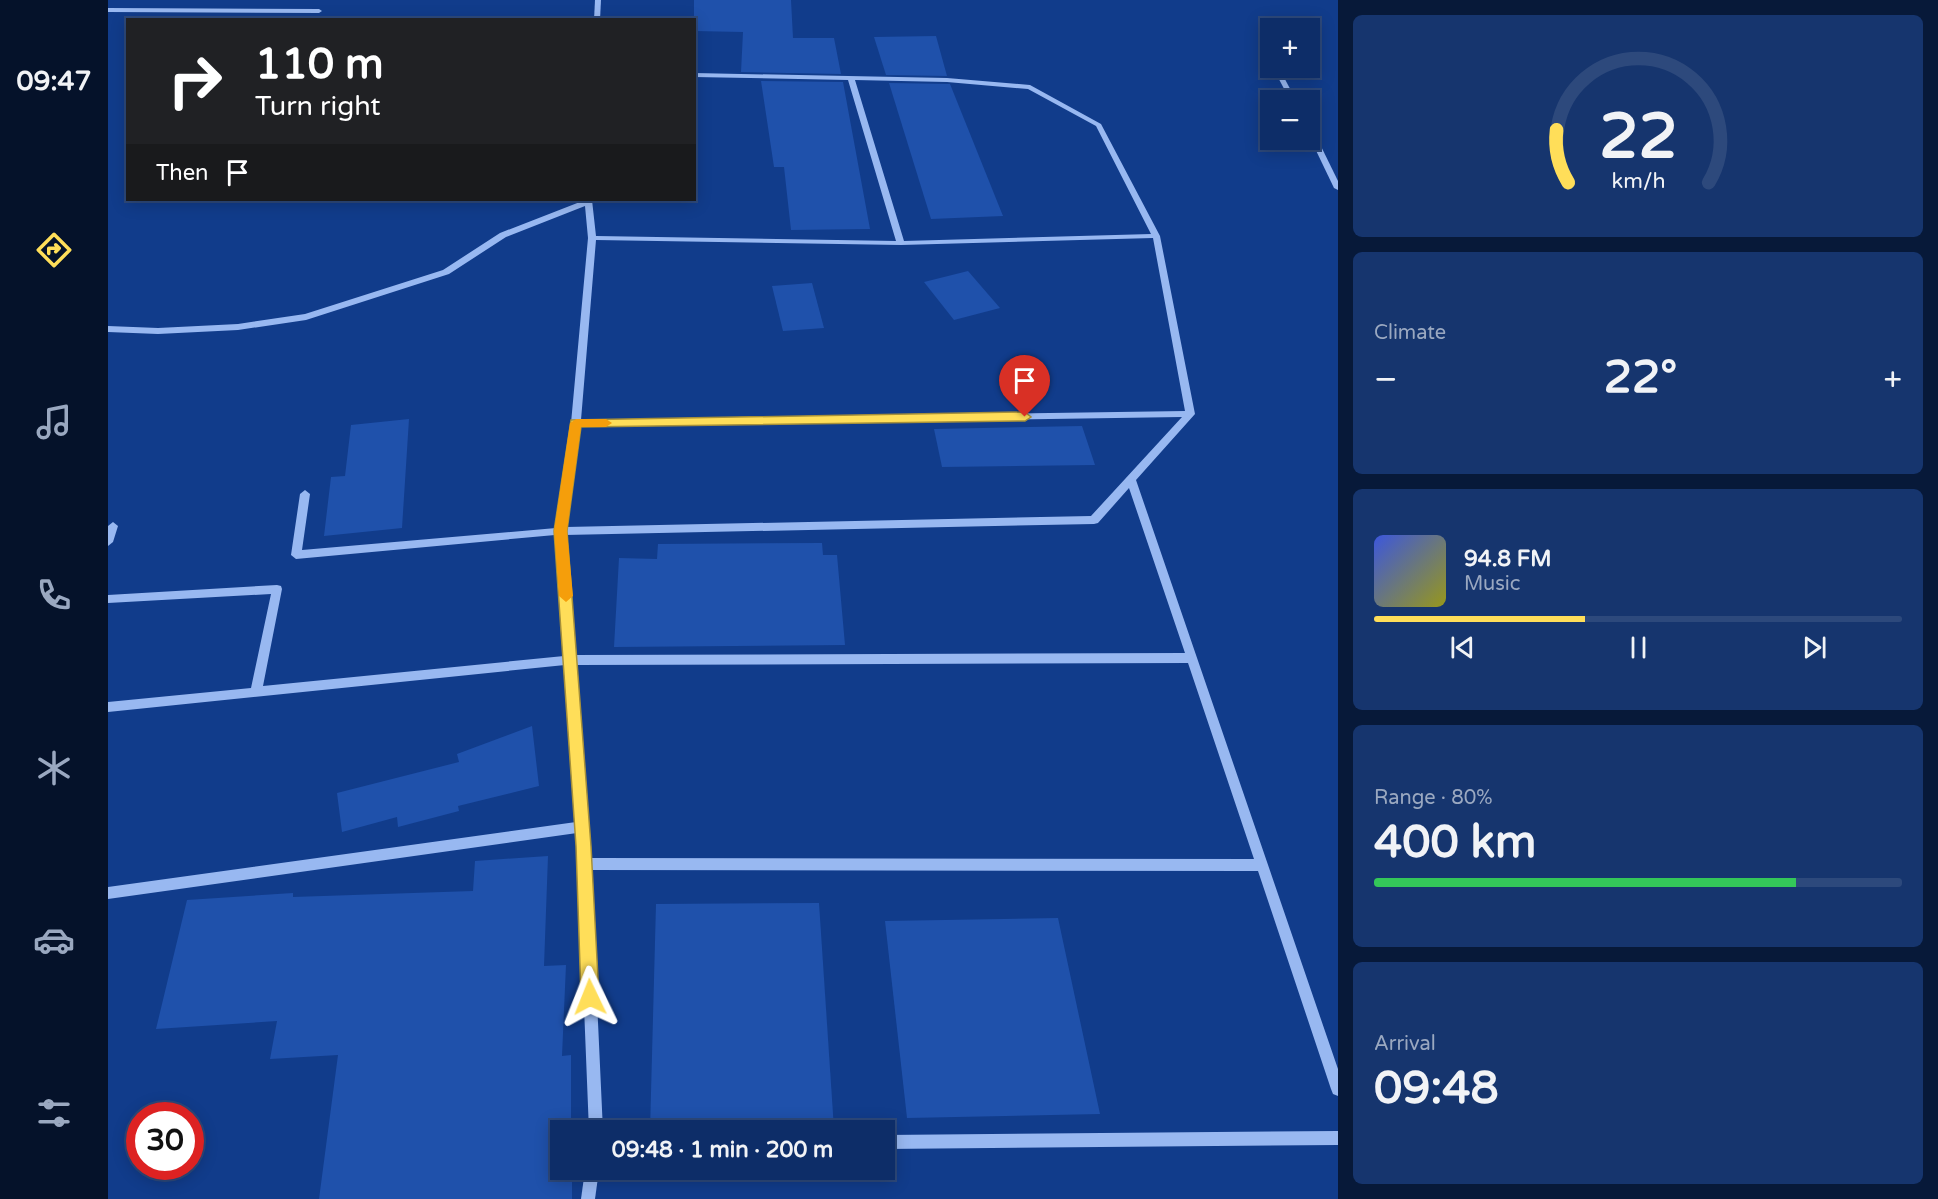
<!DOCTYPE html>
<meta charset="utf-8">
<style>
:root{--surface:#0d2d68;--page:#16356e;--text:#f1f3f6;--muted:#9aa8c0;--line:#2d497c;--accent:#ffde59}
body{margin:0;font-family:"Varela Round",sans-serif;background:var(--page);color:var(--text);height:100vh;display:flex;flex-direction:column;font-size:22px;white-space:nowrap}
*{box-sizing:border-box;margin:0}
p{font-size:20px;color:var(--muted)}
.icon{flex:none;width:33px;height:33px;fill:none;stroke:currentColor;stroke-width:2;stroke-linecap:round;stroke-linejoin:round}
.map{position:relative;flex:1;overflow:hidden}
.drawer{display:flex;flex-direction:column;gap:15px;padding:15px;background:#071939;width:600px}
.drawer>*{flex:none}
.hud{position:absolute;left:18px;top:18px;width:570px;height:183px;border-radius:0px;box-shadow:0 3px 15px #0003,0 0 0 2px var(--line);background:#202124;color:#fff;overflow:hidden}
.tools{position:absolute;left:1152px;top:18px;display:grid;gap:12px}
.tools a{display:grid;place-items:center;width:60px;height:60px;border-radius:0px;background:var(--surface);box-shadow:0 3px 15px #0003,0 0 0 2px var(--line);font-size:30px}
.speed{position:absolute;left:18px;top:1102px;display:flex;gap:12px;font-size:30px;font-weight:700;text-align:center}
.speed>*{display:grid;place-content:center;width:78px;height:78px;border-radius:50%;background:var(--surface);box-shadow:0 3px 15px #0003,0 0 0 2px var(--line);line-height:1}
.speed .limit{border:9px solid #d22;background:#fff;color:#111}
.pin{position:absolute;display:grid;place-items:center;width:51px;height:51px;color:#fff;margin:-62px -26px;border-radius:50% 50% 50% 0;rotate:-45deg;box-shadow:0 0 6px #0007}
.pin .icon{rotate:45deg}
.me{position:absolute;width:66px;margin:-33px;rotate:358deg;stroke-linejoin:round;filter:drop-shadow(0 0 4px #0008)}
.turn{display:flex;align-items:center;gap:21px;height:126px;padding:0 30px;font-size:27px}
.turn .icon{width:78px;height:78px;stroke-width:2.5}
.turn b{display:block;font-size:42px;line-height:51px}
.then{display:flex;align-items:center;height:57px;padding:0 30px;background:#0003;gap:12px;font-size:22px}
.big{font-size:45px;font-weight:700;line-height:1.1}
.drawer .widget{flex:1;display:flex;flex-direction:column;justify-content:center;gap:9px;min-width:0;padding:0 21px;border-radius:9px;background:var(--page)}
.drawer .dial{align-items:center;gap:0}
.dial svg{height:156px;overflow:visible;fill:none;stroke:var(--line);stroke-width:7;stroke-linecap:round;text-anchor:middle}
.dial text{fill:var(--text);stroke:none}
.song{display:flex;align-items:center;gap:18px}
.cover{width:72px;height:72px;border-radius:9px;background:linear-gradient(135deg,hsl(230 70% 55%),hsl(60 70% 35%))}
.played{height:6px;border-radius:3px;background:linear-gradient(90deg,var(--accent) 40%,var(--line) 40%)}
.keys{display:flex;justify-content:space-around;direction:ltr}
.heat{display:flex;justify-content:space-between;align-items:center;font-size:33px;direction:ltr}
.charge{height:9px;border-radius:4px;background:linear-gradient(90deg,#34c759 80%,var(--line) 0)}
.trip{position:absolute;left:442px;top:1120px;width:345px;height:60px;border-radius:0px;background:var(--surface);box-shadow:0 3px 15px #0003,0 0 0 2px var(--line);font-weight:700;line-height:60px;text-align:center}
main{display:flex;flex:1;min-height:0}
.tab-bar{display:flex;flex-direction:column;width:108px;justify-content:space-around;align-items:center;background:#05122a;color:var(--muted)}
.tab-bar .icon{width:42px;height:42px}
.tab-bar .selected{color:var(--accent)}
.tab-bar b{font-size:27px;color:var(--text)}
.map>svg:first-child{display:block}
.building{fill:#1f51ab}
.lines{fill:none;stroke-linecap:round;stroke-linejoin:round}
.minor{fill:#98b8f1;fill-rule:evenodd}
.route{fill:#ffde59;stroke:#a6903a;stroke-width:1.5}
.slow{fill:#f59e0b}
</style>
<main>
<nav class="tab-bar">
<b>09:47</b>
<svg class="icon selected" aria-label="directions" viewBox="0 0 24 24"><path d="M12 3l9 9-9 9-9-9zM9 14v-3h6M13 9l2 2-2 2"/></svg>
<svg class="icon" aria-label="music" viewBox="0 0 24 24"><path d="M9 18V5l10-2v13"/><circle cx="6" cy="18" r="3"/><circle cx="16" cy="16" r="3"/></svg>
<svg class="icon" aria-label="phone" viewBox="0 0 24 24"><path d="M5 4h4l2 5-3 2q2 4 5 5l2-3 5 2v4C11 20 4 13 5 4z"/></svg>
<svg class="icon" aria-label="climate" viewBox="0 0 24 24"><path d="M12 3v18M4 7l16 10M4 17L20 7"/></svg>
<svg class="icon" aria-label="car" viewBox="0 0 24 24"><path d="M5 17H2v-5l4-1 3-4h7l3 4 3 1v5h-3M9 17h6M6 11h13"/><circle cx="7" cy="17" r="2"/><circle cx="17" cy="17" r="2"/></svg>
<svg class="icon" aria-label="filters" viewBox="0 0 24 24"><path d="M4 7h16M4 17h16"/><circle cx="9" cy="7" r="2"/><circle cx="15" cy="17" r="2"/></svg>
</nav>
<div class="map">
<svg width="1230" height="1199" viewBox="0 0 1230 1199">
<rect width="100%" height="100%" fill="#113c8b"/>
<g class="building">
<path d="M586,0H683L685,38H726L733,74L633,72L635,32L586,31Z"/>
<path d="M828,36L839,76L778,75L766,37Z"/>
<path d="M653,81L735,82L762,229L683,230L676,167H666Z"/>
<path d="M781,83L842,84L895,216L823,219Z"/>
<path d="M860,271L892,308L846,320L816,282Z"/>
<path d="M704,283L716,328L675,331L664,286Z"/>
<path d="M301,419L294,528L216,536L223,477L237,476L243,425Z"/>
<path d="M974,426L987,465L834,467L826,429Z"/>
<path d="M714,543L715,555H729L737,645L506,647L511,558L549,559L550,544Z"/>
<path d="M424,726L431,786L350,806L351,811L290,827L289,817L234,832L229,793L351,762L349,754Z"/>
<path d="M440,856L436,966L458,965L454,1056L463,1055V1131H453V1170H464V1199H211L230,1055L162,1059L169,1021L48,1029L79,900L185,893V897L365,891L367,861Z"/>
<path d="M711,903L726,1129L542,1131L548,904Z"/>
<path d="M950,918L992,1114L799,1118L777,921Z"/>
</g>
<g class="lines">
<g class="minor">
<path d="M487,0H493L492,20H486Z"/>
<path d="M0,8L211,9L214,11L211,13L0,12Z"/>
<path d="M1160,50L1162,51V58L1160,57L1157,52Z"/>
<path d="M1165,68H1171L1188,100H1182Z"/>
<path d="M586,73L839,78L922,85L993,124L1052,236L1087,414L1028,480L1230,1069V1096L1225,1094L1223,1089L1150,871L483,870L495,1131H481L469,833L0,899V887L468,822L457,665L0,712V702L143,688L163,594L0,603V595L169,585L173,586L174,589L155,686L456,656L447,535L188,559L183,555L192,494L197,490L202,494L194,550L448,528L463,423L480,238L477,206L398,237L341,274L198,320L130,330L50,334L0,332V326L50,328L130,324L197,314L335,270L392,233L477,200H484L488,236L788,241L740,80L586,77ZM747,80L839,82L920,89L988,126L1043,234L796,241ZM1045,238L1077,411L473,420L488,240L793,245ZM1074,417L983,516L458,527L472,426ZM1021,488L1077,653L467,655L457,535L986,524L990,523ZM1080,663L1146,859L483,858L468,665Z"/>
<path d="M1202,130L1206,132L1230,181V190L1226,188L1202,138Z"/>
<path d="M5,522L10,526L5,542L0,546V526Z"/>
<path d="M1230,1131V1145L777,1149V1135Z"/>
<path d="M477,1170H491L487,1199H473Z"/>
</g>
</g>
<path class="route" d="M917,412L923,417L917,421L473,427L459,531L483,846L491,997L488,1004L482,1006L476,1004L473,997L468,846L446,531L463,420Z"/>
<path class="slow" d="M468,419H498L504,423L498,427H473L459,531L465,596L458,602L451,596L446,531L462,423Z"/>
</svg>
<div class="tools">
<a>+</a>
<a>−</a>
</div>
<div class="speed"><div class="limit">30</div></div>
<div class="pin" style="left:917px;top:417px;background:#d93025"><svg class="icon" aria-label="arrive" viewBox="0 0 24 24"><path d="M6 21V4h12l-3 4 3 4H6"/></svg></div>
<svg class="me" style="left:482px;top:997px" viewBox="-20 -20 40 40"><path d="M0-17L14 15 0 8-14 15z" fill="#ffde59" stroke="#fff" stroke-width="4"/></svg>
<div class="trip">09:48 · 1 min · 200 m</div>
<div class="hud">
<div class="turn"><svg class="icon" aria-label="right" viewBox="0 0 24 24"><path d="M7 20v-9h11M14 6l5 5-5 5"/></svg><div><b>110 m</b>Turn right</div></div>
<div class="then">Then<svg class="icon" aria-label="arrive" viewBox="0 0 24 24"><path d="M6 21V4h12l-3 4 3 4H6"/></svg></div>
</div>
</div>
<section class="drawer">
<div class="widget dial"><svg viewBox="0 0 100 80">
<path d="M14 69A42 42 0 1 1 86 69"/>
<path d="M14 69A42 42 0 0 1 8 42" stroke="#ffde59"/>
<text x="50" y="56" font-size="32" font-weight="700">22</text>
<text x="50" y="72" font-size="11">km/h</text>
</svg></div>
<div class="widget"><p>Climate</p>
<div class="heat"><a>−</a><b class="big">22°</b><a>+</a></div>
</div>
<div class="widget">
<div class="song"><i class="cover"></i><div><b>94.8 FM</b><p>Music</p></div></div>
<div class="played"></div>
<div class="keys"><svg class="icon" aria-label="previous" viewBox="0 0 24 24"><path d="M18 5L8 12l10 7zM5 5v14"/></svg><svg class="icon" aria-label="pause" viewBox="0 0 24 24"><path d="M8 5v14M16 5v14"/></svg><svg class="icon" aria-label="next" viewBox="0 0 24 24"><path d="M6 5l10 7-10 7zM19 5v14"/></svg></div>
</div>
<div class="widget"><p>Range · 80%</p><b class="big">400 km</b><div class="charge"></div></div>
<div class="widget"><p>Arrival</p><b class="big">09:48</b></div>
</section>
</main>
